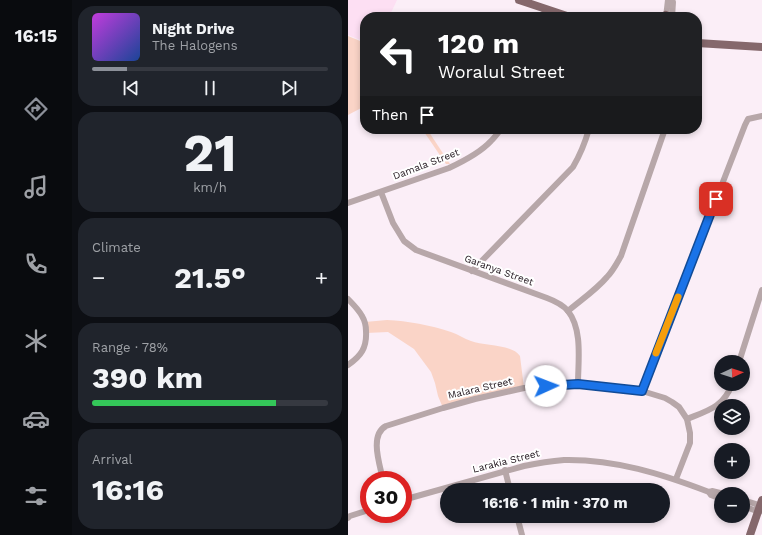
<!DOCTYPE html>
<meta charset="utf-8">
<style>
:root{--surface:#171b24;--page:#20242c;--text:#f1f3f6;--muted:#9ea1a6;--line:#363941;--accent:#8c9099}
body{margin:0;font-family:"Work Sans",sans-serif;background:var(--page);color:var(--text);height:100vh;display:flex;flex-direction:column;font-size:15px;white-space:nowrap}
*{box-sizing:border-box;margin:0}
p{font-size:13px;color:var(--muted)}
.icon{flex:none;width:22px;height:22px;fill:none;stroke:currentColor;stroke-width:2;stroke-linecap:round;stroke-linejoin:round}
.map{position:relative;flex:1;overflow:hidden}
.drawer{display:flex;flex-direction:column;gap:6px;padding:6px;background:#0d0f14;width:276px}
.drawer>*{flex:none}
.guide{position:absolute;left:12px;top:12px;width:342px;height:122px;border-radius:16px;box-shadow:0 2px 6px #0003;background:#202124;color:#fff;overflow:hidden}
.needle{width:26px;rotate:87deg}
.controls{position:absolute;left:366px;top:355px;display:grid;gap:8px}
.controls a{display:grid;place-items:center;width:36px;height:36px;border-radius:50%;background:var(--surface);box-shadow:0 2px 6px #0003;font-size:20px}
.speed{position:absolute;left:12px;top:471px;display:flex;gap:8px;font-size:20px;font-weight:700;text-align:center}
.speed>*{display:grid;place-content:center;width:52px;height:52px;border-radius:50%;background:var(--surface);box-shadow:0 2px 6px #0003;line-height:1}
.speed .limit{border:6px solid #d22;background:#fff;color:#111}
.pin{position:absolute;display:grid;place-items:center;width:34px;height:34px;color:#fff;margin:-17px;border-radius:8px;box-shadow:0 2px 6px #0006}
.me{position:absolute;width:44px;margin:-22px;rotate:88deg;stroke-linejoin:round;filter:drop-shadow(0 0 3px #0008)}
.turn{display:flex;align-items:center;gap:14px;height:84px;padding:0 12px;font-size:18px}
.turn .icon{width:52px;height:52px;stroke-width:2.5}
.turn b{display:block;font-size:28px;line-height:34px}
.then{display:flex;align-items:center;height:38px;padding:0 12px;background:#0003;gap:8px;font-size:15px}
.big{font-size:30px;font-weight:700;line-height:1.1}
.drawer .card{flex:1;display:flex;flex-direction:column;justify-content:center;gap:6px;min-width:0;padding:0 14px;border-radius:16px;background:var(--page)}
.drawer .dial{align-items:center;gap:0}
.dial b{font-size:52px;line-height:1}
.song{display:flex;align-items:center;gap:12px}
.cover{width:48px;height:48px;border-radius:6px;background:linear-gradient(135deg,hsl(290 70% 55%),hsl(220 70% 35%))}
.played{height:4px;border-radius:2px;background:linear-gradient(90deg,var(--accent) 15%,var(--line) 15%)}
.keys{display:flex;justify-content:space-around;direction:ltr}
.heat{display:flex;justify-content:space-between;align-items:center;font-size:22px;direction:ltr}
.charge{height:6px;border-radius:3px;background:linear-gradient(90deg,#34c759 78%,var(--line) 0)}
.trip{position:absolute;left:92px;top:483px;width:230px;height:40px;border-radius:20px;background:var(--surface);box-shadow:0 2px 6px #0003;font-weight:700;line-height:40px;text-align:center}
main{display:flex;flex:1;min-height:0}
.tabs{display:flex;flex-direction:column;width:72px;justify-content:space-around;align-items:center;background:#090b0e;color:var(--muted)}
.tabs .icon{width:28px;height:28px}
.tabs .on{color:var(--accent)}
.tabs b{font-size:18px;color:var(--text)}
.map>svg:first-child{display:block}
.built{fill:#fddff3}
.green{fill:#fad4c7}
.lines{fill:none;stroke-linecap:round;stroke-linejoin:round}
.minor{stroke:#b7a7a9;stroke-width:6}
.major{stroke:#85686c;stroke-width:8}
.route-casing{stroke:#114b97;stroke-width:10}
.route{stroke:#1a73e8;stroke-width:7}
.slow{stroke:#f59e0b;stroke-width:7}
.labels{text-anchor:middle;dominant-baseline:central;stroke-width:4;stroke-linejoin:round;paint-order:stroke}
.street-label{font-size:10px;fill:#1f141c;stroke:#fff}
</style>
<main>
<nav class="tabs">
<b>16:15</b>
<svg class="icon on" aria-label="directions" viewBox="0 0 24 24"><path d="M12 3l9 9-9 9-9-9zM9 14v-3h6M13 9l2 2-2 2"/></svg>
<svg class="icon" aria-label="music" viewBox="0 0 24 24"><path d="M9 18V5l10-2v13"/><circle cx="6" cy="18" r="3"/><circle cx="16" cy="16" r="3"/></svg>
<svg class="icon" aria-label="phone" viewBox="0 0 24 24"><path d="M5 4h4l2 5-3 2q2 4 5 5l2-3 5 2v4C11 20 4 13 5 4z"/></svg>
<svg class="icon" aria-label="climate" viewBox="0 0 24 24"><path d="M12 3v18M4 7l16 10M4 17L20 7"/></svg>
<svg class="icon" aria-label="car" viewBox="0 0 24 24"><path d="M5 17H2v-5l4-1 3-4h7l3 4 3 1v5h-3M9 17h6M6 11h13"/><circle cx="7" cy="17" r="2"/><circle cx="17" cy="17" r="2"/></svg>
<svg class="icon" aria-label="filters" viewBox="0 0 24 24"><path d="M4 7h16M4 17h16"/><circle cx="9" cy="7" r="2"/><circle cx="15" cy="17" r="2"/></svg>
</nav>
<section class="drawer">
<div class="card">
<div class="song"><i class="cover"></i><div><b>Night Drive</b><p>The Halogens</p></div></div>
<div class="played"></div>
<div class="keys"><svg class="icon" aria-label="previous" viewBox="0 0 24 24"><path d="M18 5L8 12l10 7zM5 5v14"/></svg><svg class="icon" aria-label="pause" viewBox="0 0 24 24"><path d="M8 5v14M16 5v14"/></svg><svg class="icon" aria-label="next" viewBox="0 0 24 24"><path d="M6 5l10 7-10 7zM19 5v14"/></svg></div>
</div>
<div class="card dial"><b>21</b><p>km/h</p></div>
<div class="card"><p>Climate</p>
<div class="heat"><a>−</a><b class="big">21.5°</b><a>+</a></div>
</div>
<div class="card"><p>Range · 78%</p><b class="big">390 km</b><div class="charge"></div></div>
<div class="card"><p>Arrival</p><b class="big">16:16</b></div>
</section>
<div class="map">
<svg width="414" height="535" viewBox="0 0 414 535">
<rect width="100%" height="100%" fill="#fbeef7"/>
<path class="built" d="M0,0H49L41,17H17V42L0,35Z"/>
<g class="green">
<path d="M0,36L17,43V106L0,115Z"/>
<path d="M74,129H79L102,164H98Z"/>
<path d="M39,320C60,321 82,325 103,332C110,334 116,339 123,341C136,346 164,344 172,356L176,388L95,408L90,396L87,383L83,372L66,349L40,332L18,333L17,322Z"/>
</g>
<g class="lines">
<g class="minor">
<path d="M195,17L197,9"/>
<path d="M318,17L320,0"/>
<path d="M324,17L325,2L324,0"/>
<path d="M33,192L45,223L56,241L68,250L199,298C207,301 215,305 220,311C235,330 230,362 230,384"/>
<path d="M0,203L101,168C116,161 132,153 143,141C147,137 150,133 153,129"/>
<path d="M124,271L225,167C232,155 237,143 241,129"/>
<path d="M0,299C5,304 11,310 14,316C17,321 18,325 18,331C19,348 13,356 0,365"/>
<path d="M220,311C233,300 248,290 259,277C265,271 269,263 273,256L317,129"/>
<path d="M391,362L414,290"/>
<path d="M294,391L397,125L400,119L414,116"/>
<path d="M339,419C359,411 376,407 384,384"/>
<path d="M157,470L162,490"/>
<path d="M35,480C32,465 21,435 38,426L95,408L127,399L176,388L198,386L230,384L294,391L317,398L324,402L331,407L339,419L342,433V443L328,479"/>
<path d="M361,492L363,495L373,499"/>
<path d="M55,500L176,466C190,463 203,461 216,460C267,459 314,474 361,492L364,491L376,494"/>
<path d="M395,500L408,504L413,511"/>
<path d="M395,506L406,510L414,507"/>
<path d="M169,516L174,535"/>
<path d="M0,518L2,516L21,510"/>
</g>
<g class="major">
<path d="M171,0L222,17"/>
<path d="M324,16V17"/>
<path d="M317,17L318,15"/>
<path d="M349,43L414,47"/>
<path d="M402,535L414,500"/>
</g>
</g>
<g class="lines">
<defs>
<path id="route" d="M198,386L230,384L294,391L368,199"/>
</defs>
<use href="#route" class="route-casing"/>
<use href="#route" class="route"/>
<path class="slow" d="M308,353L330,297"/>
</g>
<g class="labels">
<g class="street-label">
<text transform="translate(78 164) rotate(-21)">Damala Street</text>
<text transform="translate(151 270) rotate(20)">Garanya Street</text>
<text transform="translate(132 388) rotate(-13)">Malara Street</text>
<text transform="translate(158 461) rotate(-14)">Larakia Street</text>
</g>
</g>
</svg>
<div class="controls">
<a><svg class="needle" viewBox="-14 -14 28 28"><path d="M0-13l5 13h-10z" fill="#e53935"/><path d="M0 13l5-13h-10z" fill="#9ea1a6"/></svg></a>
<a><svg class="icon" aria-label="layers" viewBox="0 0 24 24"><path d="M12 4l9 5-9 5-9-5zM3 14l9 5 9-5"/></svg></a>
<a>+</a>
<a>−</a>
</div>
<div class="speed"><div class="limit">30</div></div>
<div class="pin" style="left:368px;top:199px;background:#d93025"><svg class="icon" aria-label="arrive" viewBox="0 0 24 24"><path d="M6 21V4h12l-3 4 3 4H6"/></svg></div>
<svg class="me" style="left:198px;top:386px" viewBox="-20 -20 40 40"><circle r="19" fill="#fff"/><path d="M0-13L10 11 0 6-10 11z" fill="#1a73e8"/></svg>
<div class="trip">16:16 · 1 min · 370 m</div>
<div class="guide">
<div class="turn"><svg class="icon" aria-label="left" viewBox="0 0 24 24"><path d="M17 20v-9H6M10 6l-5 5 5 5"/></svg><div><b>120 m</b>Woralul Street</div></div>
<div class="then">Then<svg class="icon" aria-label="arrive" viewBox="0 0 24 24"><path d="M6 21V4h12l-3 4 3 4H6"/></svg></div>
</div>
</div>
</main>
